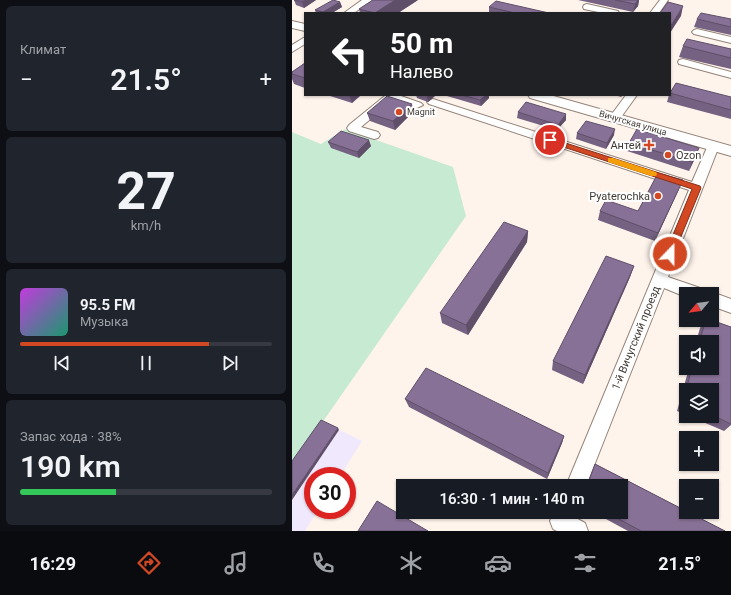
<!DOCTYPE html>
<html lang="ru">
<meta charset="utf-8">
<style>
:root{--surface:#171b24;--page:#20242c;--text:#f1f3f6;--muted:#9ea1a6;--line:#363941;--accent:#d14823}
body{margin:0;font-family:Roboto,sans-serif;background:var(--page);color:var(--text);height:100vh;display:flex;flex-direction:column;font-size:15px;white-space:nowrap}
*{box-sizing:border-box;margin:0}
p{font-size:13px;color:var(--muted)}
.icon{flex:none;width:22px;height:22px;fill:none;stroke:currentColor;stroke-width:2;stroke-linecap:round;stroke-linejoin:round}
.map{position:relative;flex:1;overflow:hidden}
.side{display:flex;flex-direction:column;gap:6px;padding:6px;background:#0d0f14;width:292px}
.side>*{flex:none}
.hud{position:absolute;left:12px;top:12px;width:367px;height:84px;border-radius:0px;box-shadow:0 1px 3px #0004;background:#202124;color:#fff;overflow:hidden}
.needle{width:26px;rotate:241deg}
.tools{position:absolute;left:387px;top:287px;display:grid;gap:8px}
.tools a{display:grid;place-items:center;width:40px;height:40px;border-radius:0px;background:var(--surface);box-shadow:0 1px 3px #0004;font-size:20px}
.speed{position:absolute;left:12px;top:467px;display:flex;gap:8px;font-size:20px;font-weight:700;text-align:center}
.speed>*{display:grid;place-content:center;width:52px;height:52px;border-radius:50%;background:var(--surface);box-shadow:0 1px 3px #0004;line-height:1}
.speed .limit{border:6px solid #d22;background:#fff;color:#111}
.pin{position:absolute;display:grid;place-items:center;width:34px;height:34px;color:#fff;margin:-17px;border:2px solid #fff;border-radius:50%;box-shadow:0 1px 4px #0007}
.me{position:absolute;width:44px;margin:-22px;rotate:22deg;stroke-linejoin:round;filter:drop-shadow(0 0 3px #0008)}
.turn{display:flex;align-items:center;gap:14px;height:84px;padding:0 20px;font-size:18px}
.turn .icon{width:52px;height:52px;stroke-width:2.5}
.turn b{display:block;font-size:28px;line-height:34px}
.big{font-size:30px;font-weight:600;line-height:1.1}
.side .widget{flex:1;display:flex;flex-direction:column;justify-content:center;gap:6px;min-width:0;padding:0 14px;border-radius:6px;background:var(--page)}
.side .dial{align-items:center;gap:0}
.dial b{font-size:52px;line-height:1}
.song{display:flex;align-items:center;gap:12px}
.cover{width:48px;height:48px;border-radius:6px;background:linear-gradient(135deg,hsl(290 70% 55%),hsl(160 70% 35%))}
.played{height:4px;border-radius:2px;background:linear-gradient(90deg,var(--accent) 75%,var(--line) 75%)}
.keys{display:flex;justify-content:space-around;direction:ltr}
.heat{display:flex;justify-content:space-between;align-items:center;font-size:22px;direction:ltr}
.charge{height:6px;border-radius:3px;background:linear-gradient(90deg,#34c759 38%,var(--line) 0)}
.trip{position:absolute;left:104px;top:479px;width:232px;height:40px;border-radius:0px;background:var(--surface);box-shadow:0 1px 3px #0004;font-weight:600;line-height:40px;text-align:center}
.tabs{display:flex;height:64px;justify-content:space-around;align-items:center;background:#090b0e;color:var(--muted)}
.tabs .icon{width:28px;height:28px}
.tabs .on{color:var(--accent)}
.tabs b{font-size:18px;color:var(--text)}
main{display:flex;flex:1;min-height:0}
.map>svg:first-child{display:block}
.industrial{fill:#f0e8fd}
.green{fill:#c7ead3}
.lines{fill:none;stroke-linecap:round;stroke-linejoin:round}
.minor-casing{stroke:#948378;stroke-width:2}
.major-casing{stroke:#948378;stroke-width:2}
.minor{fill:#fff;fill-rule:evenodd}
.major{fill:#fff;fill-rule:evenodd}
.wall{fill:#756181}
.shaded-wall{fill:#5f4f69}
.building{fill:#887196;stroke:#5f4f69}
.route{fill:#d14823;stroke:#882f17}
.slow{fill:#f59e0b}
.poi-dot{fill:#d14823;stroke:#fff;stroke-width:1.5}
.labels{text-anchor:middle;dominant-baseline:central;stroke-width:4;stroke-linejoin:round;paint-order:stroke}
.far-poi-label{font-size:9px;fill:#413a35;stroke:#fff;text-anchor:start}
.far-street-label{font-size:9px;fill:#413a35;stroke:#fff}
.poi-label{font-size:11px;fill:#413a35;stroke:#fff;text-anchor:end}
.street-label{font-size:11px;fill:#413a35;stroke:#fff}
</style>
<main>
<section class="side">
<div class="widget"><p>Климат</p>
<div class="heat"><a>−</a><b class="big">21.5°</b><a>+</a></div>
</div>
<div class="widget dial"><b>27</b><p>km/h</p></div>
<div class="widget">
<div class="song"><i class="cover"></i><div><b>95.5 FM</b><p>Музыка</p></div></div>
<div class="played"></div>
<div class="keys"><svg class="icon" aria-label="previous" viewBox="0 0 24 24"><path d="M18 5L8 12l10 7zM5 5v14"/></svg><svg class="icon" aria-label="pause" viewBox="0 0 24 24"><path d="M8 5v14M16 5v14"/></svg><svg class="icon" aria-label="next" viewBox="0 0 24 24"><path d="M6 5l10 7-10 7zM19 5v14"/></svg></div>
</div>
<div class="widget"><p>Запас хода · 38%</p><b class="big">190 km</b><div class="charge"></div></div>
</section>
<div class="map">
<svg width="439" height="531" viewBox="0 0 439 531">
<rect width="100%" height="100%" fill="#fff4ec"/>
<path class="industrial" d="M31,422L70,441L48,476H21V510H26L13,531H0V466Z"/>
<path class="green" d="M53,129L161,167L174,216L0,466V132L29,144Z"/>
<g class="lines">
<defs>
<g id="minor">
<path d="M70,0H80L62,13H52Z"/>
<path d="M368,0H376L367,13H358Z"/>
<path d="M295,4L326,11L327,13H311L292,9L291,7L292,5Z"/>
<path d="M405,29L439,37V43L402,34L400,32L402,30Z"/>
<path d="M13,37V44L0,52V45Z"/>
<path d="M391,59L439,72V78L387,64L386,62L387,60Z"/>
<path d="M94,95H106L129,103L131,105L125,108L100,101L69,127L86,132L88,135L86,138L82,139L57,131L55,128L57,125Z"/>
<path d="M334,95H345L327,120H319L317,118Z"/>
<path d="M141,99L400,182L417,143H425L427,146L376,277L411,289L413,294H394V297L372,288L294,486H274L397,190L137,104L135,102Z"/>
<path d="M420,292L439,299V313L420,306V294H415Z"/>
<path d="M262,512H284L282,517L293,523L296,531H265L261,529L258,521Z"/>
</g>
<g id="major">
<path d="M0,21L13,24V31L0,28Z"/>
<path d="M236,95H258L439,146V156L238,98Z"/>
</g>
</defs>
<use href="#minor" class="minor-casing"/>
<use href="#major" class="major-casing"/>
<use href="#minor" class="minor"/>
<use href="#major" class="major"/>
</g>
<g class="wall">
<path d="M2,0H24L12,8L4,5Z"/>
<path d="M126,0L106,13H68L67,9Z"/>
<path d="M286,0H347L346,6L341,12Z"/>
<path d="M48,2L50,7L40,13H24L23,10Z"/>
<path d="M197,7L257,13H197Z"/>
<path d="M405,19H439V35L402,27Z"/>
<path d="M391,46L439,49V69L387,57Z"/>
<path d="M13,63V88L2,84L0,79V72Z"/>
<path d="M378,93L439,97V119L375,102L377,95H378Z"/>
<path d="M35,95H69L60,103Z"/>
<path d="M124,95H144L136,102L125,98Z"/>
<path d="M155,95H197V98L189,106L155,96Z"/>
<path d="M323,95H331L329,97Z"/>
<path d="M121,112L103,130L78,121L75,113Z"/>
<path d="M226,112L274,120L265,130L225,118Z"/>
<path d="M285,133L322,135L314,149L284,139Z"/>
<path d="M36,142L79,146L67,158L39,148Z"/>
<path d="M337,143L404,156L397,171L335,151Z"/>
<path d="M387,189L363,241L306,220L308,211H346Z"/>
<path d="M236,231L235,242L176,335L150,323L148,313Z"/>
<path d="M342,266L338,277L291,384L260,370L261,361Z"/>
<path d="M413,320H419L439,327V425L432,431L397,416H420V390H394V415L385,411L397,368H420V342H404L408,328Z"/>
<path d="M113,399L272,436L270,443L255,479L117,407Z"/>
<path d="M303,464L433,531H336L301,512H329V486H294Z"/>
</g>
<g class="shaded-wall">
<path d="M14,0H24L12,8L10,2Z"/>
<path d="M103,0H126L106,13H83Z"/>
<path d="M346,0H347L346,6L341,12L343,4Z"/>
<path d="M48,2L50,7L40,13H31V12Z"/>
<path d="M391,6L389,16L378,33V27Z"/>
<path d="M57,95H69L60,103Z"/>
<path d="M136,95H144L136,102L135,96Z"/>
<path d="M194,95H197V98L189,106L188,100Z"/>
<path d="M120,104L121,112L103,130L101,121Z"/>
<path d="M274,114V120L265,130L266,125Z"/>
<path d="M323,129L322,135L314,149L315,143Z"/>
<path d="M77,140L79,146L67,158L65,152Z"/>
<path d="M407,148L404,156L397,171L400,162Z"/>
<path d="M391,180L387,189L363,241L366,233Z"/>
<path d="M236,231L235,242L176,335L174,325Z"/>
<path d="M342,266L338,277L291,384L293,375Z"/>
<path d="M46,428L47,430L0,500V495Z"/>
<path d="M272,436L270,443L255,479L256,473Z"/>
</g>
<g class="building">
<path d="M2,0H14L10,2Z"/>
<path d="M41,0L48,2L31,12L23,10Z"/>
<path d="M81,0H103L83,13L67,9Z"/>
<path d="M323,0H346L343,4Z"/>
<path d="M204,1L257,13H223L197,7Z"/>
<path d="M376,2L391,6L378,27V13H368Z"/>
<path d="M409,13L439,19V27L405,19Z"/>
<path d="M395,39L439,49V58L391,46Z"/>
<path d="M13,63V78L0,74V72Z"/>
<path d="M384,83L439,97V110L378,93Z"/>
<path d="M170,95H194L188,100Z"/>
<path d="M95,96L120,104L101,121L75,113Z"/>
<path d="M234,102L274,114L266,125L226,112Z"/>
<path d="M294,121L323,129L315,143L285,133Z"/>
<path d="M345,129L407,148L400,162L337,143Z"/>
<path d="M49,131L77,140L65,152L36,142Z"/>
<path d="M366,173L391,180L366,233L308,211L314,200L346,211Z"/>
<path d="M212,222L236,231L174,325L148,313Z"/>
<path d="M314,256L342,266L293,375L261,361Z"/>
<path d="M414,320H419L439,327V424L420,415V390H394L400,368H420V342H407Z"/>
<path d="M134,368L272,436L256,473L113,399Z"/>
<path d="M394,391V404L391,403Z"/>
<path d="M29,420L46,428L0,495V461Z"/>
<path d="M303,464L394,511V512H396L433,531H349L314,512H329V486H295Z"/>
<path d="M85,501L136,531H66Z"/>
</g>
<path class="route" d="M258,138L408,186L409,188L381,256L378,257L373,254L400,189L256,142V139Z"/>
<path class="slow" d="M316,158H321L364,172L365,174L364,176H359L316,162Z"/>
<g class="poi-dot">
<circle cx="107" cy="112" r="4"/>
<path d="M355 139h4v4h4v4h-4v4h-4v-4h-4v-4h4z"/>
<circle cx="376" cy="155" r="4"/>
<circle cx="366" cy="196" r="4"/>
</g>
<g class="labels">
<g class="far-poi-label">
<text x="115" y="112">Magnit</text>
</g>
<g class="far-street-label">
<text transform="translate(341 123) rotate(16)">Вичугская улица</text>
</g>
<g class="poi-label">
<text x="349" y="145">Антей</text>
<text x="384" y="155" text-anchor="start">Ozon</text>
<text x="358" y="196">Pyaterochka</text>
</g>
<g class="street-label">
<text transform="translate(344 338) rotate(-68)">1-й Вичугский проезд</text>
</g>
</g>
</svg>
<div class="tools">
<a><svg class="needle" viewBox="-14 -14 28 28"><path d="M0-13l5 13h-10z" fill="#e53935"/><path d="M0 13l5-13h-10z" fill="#9ea1a6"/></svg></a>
<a><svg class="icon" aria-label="sound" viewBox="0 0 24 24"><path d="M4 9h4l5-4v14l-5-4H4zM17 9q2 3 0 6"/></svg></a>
<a><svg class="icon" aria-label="layers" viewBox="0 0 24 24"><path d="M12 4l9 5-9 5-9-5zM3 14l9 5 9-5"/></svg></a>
<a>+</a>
<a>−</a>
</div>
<div class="speed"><div class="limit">30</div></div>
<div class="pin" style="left:258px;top:140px;background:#d93025"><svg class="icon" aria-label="arrive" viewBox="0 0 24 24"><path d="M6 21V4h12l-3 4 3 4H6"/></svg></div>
<svg class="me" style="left:378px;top:254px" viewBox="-20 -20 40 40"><circle r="17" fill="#d14823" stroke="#fff" stroke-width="3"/><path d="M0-11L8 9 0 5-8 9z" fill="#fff"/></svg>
<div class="trip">16:30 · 1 мин · 140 m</div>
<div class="hud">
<div class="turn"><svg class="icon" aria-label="left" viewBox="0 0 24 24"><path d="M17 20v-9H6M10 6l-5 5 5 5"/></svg><div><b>50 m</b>Налево</div></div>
</div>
</div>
</main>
<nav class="tabs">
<b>16:29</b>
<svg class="icon on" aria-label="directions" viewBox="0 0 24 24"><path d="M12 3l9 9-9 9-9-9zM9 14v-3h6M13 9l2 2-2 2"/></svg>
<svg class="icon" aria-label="music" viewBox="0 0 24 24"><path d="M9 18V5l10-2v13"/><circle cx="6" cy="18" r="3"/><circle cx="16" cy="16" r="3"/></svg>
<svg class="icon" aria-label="phone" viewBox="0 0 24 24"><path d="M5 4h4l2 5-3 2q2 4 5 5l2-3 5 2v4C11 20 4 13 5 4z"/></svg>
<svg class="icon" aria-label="climate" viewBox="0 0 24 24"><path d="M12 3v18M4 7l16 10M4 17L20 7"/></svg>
<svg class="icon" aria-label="car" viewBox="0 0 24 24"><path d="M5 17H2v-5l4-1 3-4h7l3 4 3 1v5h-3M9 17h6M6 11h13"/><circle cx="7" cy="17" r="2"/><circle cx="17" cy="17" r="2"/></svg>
<svg class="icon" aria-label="filters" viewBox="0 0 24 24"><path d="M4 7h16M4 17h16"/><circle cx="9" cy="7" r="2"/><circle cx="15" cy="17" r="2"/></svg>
<b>21.5°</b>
</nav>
